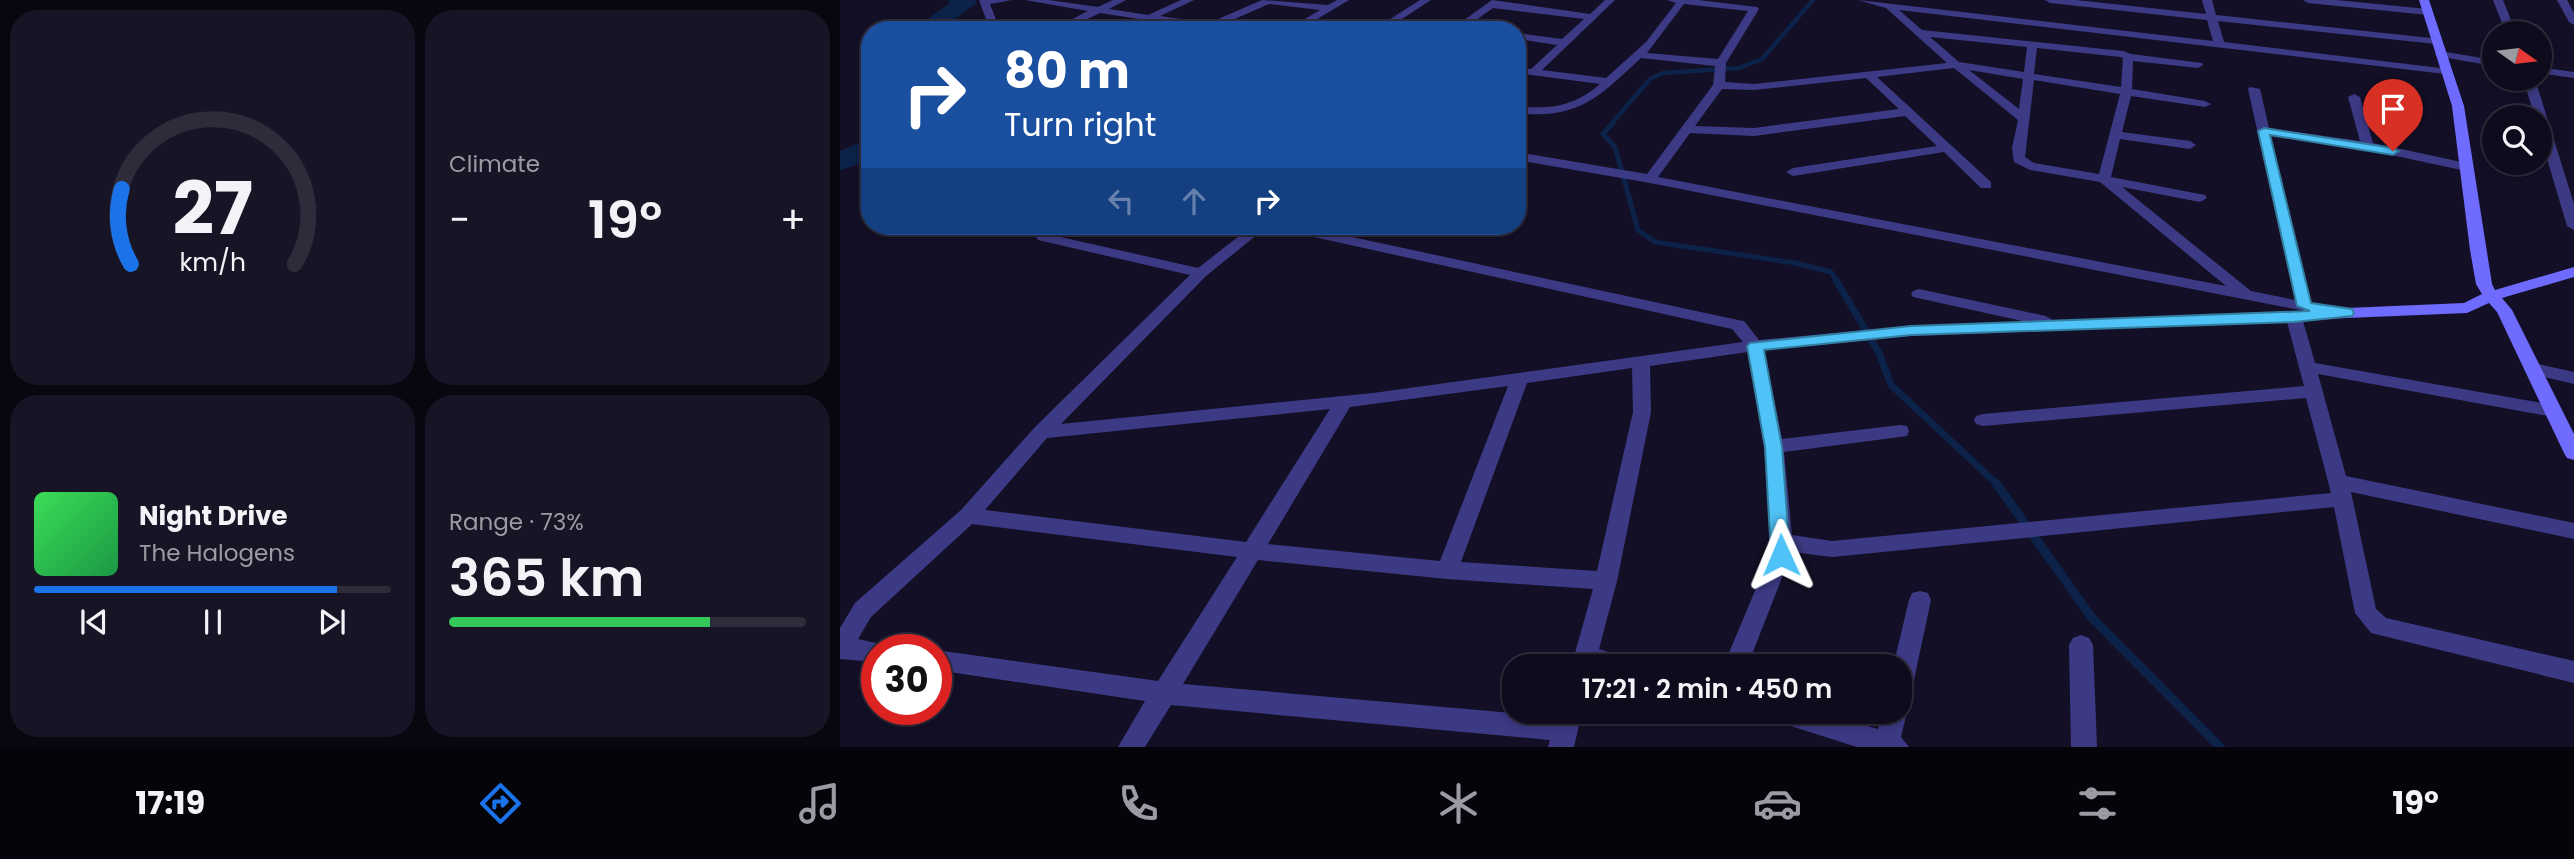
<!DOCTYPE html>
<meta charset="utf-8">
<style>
:root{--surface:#0e0b1c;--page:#171425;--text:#f1f3f6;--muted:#9b9ba3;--line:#2e2b3b;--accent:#1a73e8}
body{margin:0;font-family:Poppins,sans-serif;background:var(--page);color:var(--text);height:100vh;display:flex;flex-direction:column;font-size:26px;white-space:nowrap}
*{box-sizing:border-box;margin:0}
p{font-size:23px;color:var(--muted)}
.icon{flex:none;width:38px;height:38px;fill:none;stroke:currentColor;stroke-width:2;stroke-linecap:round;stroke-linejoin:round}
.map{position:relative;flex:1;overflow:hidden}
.details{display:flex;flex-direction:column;gap:10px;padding:10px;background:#08060f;width:840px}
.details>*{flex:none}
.hud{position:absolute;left:21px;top:21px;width:665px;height:214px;border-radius:28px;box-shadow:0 4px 10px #0003,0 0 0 2px var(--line);background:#1a4fa0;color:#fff;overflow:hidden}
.needle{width:46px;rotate:104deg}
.controls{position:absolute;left:1642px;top:21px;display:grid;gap:14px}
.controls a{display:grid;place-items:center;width:70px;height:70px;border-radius:50%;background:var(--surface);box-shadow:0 4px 10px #0003,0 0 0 2px var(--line);font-size:35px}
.speed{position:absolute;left:21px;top:634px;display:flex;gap:14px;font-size:35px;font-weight:700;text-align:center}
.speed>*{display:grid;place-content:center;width:91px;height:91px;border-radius:50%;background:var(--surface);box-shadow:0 4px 10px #0003,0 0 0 2px var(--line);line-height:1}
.speed .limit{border:10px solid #d22;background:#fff;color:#111}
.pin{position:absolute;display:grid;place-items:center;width:60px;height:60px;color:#fff;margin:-72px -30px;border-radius:50% 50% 50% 0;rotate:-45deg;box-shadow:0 0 7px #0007}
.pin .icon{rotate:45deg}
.me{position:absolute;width:77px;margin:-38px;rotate:359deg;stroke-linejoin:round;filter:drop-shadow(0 0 5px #0008)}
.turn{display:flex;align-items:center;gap:24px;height:147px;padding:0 28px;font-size:32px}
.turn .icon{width:91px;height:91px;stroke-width:2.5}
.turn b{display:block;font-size:49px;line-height:60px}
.lanes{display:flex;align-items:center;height:66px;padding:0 28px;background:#0003;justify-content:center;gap:35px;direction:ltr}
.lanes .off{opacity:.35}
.big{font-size:52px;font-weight:600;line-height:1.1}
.details .widget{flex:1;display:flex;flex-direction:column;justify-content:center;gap:10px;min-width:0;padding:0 24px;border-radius:28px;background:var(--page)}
.details .dial{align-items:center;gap:0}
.dial svg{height:182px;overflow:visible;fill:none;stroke:var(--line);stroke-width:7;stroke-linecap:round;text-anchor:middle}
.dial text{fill:var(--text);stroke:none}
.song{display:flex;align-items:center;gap:21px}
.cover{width:84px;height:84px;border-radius:10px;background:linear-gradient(135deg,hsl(130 70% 55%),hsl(140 70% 35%))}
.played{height:7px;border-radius:4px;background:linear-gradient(90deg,var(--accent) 85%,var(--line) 85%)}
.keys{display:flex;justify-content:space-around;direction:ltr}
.heat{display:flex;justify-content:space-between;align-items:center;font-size:38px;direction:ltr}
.charge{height:10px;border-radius:5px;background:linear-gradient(90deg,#34c759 73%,var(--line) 0)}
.details .tiles{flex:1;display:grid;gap:10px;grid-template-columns:repeat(2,1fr)}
.trip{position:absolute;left:662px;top:654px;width:410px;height:70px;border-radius:28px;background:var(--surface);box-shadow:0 4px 10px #0003,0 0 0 2px var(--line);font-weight:600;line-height:70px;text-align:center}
.tab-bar{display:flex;height:112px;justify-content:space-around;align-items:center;background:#06040b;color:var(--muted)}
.tab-bar .icon{width:49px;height:49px}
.tab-bar .on{color:var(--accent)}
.tab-bar b{font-size:32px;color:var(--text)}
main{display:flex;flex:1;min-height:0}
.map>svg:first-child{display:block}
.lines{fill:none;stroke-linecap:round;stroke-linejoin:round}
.stream-far3{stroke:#0c2248;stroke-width:4.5}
.stream-far2{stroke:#0c2248;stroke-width:5}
.stream-far1{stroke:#0c2248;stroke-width:7}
.stream{stroke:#0c2248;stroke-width:9}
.river{fill:#0c2248;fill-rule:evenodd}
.street{fill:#3d3a85;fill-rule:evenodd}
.secondary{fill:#6f6bff;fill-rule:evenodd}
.route{fill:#4fc3f7;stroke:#337fa1;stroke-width:2}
</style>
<main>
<section class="details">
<div class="tiles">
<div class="widget dial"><svg viewBox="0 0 100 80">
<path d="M14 69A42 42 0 1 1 86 69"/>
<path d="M14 69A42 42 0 0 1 10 36" stroke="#1a73e8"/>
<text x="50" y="56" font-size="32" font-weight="700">27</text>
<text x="50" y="72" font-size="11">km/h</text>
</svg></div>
<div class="widget"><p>Climate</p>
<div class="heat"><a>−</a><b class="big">19°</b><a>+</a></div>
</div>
<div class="widget">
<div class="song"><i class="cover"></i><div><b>Night Drive</b><p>The Halogens</p></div></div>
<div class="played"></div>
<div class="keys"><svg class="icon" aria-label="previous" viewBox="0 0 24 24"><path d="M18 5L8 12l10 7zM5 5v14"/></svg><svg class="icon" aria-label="pause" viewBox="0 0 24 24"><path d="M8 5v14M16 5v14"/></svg><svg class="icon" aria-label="next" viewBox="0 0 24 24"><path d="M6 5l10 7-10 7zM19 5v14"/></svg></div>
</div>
<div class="widget"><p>Range · 73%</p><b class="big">365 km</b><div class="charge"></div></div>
</div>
</section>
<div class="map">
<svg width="1734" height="747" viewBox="0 0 1734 747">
<rect width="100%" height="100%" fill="#130f26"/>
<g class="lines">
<path class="stream-far3" d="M772,123L810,79L823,73L899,68L922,59L973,0"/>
<path class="stream-far2" d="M774,122L763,134L775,147L798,230L815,242L955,263L991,272L997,281"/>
<path class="stream-far1" d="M996,280L1039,353L1051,385L1158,485"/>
<path class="stream" d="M1156,483L1252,618L1380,747"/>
<g class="river">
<path d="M108,0H135L137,3L110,23L117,25L121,30H81L78,26L110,3Z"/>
<path d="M30,138V161L0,170V151Z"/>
</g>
<g class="street">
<path d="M139,0H172L150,4L160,30H150Z"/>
<path d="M185,0H209L258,7L273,0H286L269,9L308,15L341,0H354L320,16L369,23L422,0L488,5L497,0H509L459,30H446L480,10L429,4L381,25L398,30H371L260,13L225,30H211L248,11Z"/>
<path d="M580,0H591L545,30H533Z"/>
<path d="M652,0L750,14L765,0H775L702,70L766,78L806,42L836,3L827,0H858L917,7L919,9L886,63L885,82L914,84L1107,63L1046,8L1018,0L1373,41L1367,20L1210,3L1205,0H1236L1366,14L1362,0H1372L1376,15L1600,39V43L1596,44L1378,21L1384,42L1609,69V73L1605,74L1059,10L1082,30L1283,51L1291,54L1362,63L1363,65L1358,68L1293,61L1292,89L1365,101L1371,104L1365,107L1291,96L1282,132L1350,141L1356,145L1350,149L1280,139L1271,177L1365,195L1367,198L1360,202L1282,187L1411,291L1455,300L1408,89L1410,87L1420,89L1429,128L1520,141L1508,97L1514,94L1520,97L1533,143L1631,164L1632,167L1626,171L1528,150L1431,136L1471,303L1484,306L1486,310L1507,308L1515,313L1507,318L1463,321L1475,363L1713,405L1719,407L1722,411L1719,415L1713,417L1478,374L1506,476L1734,523V539L1511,492L1536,609L1546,618L1734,661V683L1531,633L1515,613L1494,507L992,557L952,552L907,667H883L930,555L931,542L924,447L908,352L810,366L811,412L777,581L759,649L793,660L797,667H731L753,589L607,579L418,560L343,684L716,717L717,712H742L734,747H708L710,740L331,705L305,747H278L305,701L96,670V650L318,681L397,557L132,524L31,617L18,639L45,645L47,649H37V662L0,659V628L15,603L121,510L195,427L350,275L198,240L196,237L203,233L358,268L412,226H428L366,276L221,424L533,393L903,342L892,329L442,230L435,226H461L898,320L904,321L919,340L1071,326L1187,322L1073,297L1071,294L1073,291L1079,289L1206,316L1214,321L1465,311L810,183L677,160V152L807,174L873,85L875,66L801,58C759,97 738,120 677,113V106C710,110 735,106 760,84L677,73V67L691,69L717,45L677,39V33L722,39L744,19L653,8L622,30H610ZM844,4L908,11L878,59L807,53ZM1090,37L1187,47L1184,72L1119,62ZM1197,48L1280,57L1283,58L1281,87L1194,74ZM1114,68L1178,120L1172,148L1174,162L1190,170L1260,182L1386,286L818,177L850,133L914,136L1065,116L1097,146L953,168L946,172L953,176L1104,152L1141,188H1151V182L1037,77ZM1129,70L1183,79L1179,109ZM1026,78L1059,109L914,128L855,126L882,89L914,90ZM1194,80L1280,94L1259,174L1194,163L1185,157ZM1447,322L1464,386L1143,414L1136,416L1134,420L1136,424L1143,426L1466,398L1491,493L992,541L952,535L944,452L1060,437L1067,436L1069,431L1067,426L1060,425L942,439L924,350L1071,336ZM792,368L793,412L757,571L621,562L687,383ZM668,386L600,561L428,544L510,407ZM490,409L406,542L145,510L207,438Z"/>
<path d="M1463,0H1496L1588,9L1593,12L1588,15L1468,3Z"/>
<path d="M1653,0H1663L1676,33H1666Z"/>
<path d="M1717,0H1727L1734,13V25L1729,22Z"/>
<path d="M1600,51L1654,60V66L1596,56L1595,54Z"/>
<path d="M1699,67L1734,72V78L1699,73Z"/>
<path d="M1683,79H1695L1734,204V230L1727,226L1699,132V117H1695Z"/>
<path d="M1693,363L1734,372V384L1687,373L1684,369Z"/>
<path d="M1080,591L1088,593L1091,600L1071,694L1068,702L1063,704L1067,712L1061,737L1069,747H1017L932,720L929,712H980L1038,729L1042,712H1059V667H1053L1069,600L1072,593Z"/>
<path d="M1241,635L1249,638L1253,645L1257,747H1231L1229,645L1233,638Z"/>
</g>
<path class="secondary" d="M1579,0H1589L1624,106L1652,284L1655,290L1734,267V277L1662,298L1672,310L1734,434V460L1727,458L1724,453L1657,312L1649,303L1627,313L1507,318L1499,313L1507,308L1624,303L1642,294L1636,284L1630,250L1612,106Z"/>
</g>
<path class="route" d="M1424,128L1553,148L1559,151L1553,155L1430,135L1471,303L1512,309L1514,313L1512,316L1454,322L1071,335L924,350L942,447L950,555L948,561L941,563L934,561L931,555L925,447L907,346L910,343L1071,326L1470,311L1457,306L1418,131Z"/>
</svg>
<div class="controls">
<a><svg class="needle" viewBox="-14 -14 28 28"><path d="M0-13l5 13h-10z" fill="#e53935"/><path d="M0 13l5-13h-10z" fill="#9b9ba3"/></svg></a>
<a><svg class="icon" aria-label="search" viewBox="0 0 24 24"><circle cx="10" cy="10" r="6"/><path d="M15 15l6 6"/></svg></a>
</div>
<div class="speed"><div class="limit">30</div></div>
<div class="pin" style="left:1553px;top:151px;background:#d93025"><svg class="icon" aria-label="arrive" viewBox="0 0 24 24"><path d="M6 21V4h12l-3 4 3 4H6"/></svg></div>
<svg class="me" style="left:941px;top:555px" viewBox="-20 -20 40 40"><path d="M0-17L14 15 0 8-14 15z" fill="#4fc3f7" stroke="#fff" stroke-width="4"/></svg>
<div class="trip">17:21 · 2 min · 450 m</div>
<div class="hud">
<div class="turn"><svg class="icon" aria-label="right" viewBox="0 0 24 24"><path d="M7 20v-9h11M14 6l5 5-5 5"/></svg><div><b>80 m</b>Turn right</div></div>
<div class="lanes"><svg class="icon off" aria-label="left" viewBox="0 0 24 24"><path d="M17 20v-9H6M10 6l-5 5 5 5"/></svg><svg class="icon off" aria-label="ahead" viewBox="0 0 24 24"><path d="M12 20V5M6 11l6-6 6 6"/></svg><svg class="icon" aria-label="right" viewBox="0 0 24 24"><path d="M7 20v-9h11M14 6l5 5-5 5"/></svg></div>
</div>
</div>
</main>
<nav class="tab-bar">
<b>17:19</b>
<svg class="icon on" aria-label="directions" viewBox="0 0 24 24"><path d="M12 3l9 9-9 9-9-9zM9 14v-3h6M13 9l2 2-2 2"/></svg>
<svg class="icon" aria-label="music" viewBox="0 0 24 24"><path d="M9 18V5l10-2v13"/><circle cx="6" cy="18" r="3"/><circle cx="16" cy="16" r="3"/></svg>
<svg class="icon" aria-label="phone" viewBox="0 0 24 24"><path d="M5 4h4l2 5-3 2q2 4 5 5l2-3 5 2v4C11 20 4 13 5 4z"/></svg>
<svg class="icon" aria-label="climate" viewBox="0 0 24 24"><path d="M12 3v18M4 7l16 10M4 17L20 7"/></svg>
<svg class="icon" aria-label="car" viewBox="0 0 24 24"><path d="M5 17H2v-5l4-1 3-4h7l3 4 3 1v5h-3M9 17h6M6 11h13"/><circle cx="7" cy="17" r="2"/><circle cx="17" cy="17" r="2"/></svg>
<svg class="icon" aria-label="filters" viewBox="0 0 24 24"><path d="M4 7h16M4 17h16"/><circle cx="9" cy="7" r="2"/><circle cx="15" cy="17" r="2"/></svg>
<b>19°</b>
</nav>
